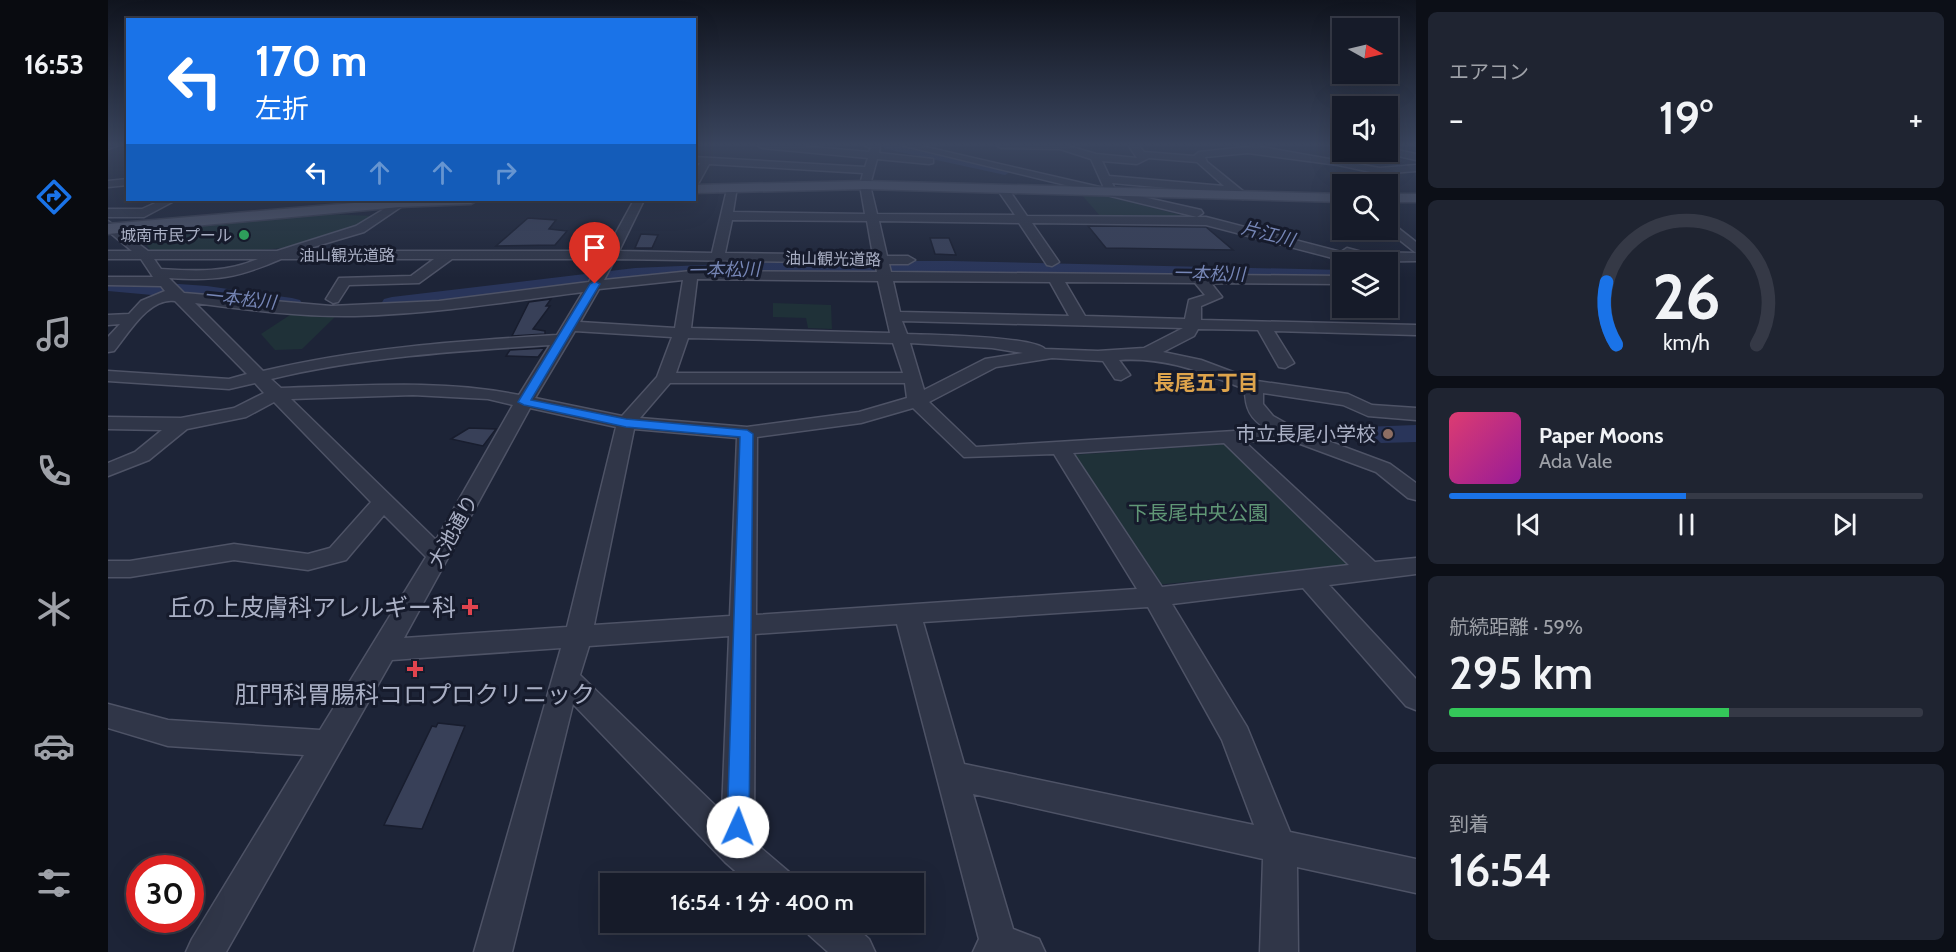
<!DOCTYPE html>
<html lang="ja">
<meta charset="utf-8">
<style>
:root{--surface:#161b29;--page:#1f2431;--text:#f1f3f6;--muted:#9ea1a8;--line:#353946;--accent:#1a73e8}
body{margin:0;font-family:Cabin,"Noto Sans JP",sans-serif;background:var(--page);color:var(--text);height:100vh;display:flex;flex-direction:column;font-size:22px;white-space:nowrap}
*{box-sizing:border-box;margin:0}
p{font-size:20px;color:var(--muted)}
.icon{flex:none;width:33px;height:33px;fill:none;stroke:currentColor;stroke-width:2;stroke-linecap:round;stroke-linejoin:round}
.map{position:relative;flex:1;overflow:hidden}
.sheet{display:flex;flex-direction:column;gap:12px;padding:12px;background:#0c0f17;width:540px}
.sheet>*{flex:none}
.banner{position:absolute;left:18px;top:18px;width:570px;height:183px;border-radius:0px;box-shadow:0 6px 24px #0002,0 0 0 2px var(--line);background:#1a73e8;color:#fff;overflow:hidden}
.needle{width:39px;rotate:98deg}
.controls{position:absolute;left:1224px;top:18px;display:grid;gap:12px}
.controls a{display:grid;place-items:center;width:66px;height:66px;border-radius:0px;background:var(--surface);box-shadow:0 6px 24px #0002,0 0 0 2px var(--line);font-size:30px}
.speed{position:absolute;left:18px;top:855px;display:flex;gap:12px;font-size:30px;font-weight:700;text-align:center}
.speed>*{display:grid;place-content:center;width:78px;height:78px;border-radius:50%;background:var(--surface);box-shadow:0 6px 24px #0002,0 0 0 2px var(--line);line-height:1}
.speed .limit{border:9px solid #d22;background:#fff;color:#111}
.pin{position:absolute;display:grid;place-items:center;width:51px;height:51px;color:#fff;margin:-62px -26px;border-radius:50% 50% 50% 0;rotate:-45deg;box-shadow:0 0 6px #0007}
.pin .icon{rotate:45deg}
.me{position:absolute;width:66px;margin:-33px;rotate:2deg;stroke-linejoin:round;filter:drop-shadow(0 0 4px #0008)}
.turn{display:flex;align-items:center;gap:21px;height:126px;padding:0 30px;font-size:27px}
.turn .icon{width:78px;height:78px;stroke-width:2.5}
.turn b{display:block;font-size:42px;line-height:51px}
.lanes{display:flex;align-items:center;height:57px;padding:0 30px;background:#0003;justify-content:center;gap:30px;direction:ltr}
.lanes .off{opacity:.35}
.big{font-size:45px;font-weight:600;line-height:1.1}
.sheet .card{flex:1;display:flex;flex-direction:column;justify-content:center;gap:9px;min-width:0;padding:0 21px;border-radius:9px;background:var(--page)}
.sheet .dial{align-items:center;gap:0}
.dial svg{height:156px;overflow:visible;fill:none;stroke:var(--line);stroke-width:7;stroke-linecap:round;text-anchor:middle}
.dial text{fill:var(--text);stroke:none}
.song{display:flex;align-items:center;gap:18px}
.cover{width:72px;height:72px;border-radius:9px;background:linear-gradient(135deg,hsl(340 70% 55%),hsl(300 70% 35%))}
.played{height:6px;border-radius:3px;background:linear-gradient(90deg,var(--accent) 50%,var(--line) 50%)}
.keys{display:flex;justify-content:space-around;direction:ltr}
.heat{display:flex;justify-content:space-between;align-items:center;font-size:33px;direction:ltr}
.charge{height:9px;border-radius:4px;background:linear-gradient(90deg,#34c759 59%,var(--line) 0)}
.trip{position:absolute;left:492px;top:873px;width:324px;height:60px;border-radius:0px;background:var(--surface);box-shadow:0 6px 24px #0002,0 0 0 2px var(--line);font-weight:600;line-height:60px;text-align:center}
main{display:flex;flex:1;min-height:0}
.menu{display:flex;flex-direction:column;width:108px;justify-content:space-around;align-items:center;background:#090b10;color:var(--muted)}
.menu .icon{width:42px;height:42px}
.menu .current{color:var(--accent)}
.menu b{font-size:27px;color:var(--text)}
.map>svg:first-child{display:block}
.green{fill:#1f3138}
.water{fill:#29355a}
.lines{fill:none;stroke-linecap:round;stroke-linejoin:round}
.river{fill:#29355a;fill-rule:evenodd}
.building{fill:#384058;stroke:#181d2e;stroke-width:1.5}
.minor-casing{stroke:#4e5366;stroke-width:3}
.major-casing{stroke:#3a3f51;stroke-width:3}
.minor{fill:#303648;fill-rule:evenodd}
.major{fill:#4e5468;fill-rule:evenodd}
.route{fill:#1a73e8;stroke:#114b97;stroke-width:1.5}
.leisure-dot{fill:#2e9e5b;stroke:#161b2c;stroke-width:2}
.education-dot{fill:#8d6e63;stroke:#161b2c;stroke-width:2}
.health-dot{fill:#e0444e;stroke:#161b2c;stroke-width:2}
.labels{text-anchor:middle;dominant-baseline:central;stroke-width:6;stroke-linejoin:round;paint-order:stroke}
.far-poi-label{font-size:16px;fill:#aab0c5;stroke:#161b2c;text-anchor:end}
.far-street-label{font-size:16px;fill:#aab0c5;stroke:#161b2c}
.far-water-label{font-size:18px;font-style:italic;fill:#7686b6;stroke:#161b2c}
.poi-label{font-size:20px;fill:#aab0c5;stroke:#161b2c;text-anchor:end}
.park-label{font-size:20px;fill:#609776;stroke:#161b2c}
.street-label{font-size:20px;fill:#aab0c5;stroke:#161b2c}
.neighbourhood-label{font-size:21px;font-weight:bold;fill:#dea44c;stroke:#161b2c}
.near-poi-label{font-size:24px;fill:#aab0c5;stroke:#161b2c;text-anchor:end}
</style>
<main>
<nav class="menu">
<b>16:53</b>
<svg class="icon current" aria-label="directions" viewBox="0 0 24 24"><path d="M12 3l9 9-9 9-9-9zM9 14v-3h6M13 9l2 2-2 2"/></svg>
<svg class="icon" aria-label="music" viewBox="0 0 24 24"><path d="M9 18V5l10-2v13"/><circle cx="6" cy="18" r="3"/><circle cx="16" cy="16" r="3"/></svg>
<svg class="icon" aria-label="phone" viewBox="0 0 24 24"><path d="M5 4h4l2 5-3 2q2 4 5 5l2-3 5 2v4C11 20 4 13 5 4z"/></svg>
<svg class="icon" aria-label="climate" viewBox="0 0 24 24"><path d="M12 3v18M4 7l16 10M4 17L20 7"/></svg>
<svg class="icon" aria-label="car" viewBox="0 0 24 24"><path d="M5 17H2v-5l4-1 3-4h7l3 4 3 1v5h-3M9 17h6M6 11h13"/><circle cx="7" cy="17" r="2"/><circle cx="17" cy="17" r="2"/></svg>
<svg class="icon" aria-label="filters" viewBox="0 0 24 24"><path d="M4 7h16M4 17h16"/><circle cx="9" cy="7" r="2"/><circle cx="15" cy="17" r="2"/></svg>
</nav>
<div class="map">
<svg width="1308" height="952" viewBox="0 0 1308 952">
<rect width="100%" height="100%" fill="#1d2437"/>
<g class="green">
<path d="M986,193L1080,217H993L973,194Z"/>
<path d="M191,213L265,216C202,261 117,249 43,250L39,246L56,226Z"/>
<path d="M665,303L723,305L724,329L700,328L698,318L665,317Z"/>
<path d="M188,311L231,313L194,349L167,350L153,334Z"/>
<path d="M1121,444L1240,560L1241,566L1047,585L964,455Z"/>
</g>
<path class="water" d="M1308,425V442L1273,443L1254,427Z"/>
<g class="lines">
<g class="river">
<path d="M771,145H797L897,165L905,170L897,175L778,149Z"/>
<path d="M686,261H843L1234,270V282C1025,283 817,267 607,275C499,280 392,302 284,311L276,309L273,304L276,299L284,297L527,268Z"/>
<path d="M0,279L99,286L184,298L192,300L195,305L192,310L184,312L99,300L0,291Z"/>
</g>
</g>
<g class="building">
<path d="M420,218L448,220L441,229L459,231L447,245L388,246Z"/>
<path d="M980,226L1098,227L1125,250L998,248Z"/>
<path d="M533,234L550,235L544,248H527Z"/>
<path d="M822,238H841L848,255L827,254Z"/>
<path d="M443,299L438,306H442L425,329L437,331V334L404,336L421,302Z"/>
<path d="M437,348L430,357L398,356L402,350Z"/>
<path d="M361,428L388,429L375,446L343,439Z"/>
<path d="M330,723L357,726L314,829L276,825L324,726L328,727Z"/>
</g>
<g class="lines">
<defs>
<g id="minor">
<path d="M0,145H11L0,149Z"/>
<path d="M649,145H681L761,152L763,148L756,145H772L771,153L825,159V163L821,164L769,159L762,185L769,214L907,215L889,189L895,186L899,187L919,216L1098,217L1233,252L1239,248L1254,252L1308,253V261L1240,262L1098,225L924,223L951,262L944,266L939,265L911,223L771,221L779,256H800L807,260L800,264H781L783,272L1234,276V284L1103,283L1114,297L1093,306V320L1308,325V335L1166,331L1186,363L1177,368L1171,367L1150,330L1090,329L1086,336L1055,352L1093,360L1149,381L1240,394L1264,405L1308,408V420L1260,416L1235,405L1155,393V404L1165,416L1188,429L1282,464L1308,483V500L1300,498L1268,472L1179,439L1137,442L1267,562L1308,558V574L1221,585L1308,679V710L1298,706L1195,588L1064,604L1139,727L1182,832L1308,859V893L1189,867L1190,952H1152L1155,859L865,794L905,929L931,939L937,952H865L871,939L789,624L647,634L646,842L681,872L686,884H642L617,862L465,704L404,952H366L453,648L284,660L118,952H78L84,939L196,755L60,746L0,728V704L60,720L212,730L318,557L276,515L238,560L200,570L126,560L22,577H0V561H22L126,544L200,554L222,548L263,502L166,402L138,417L79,429L41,460L0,476V463L27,452L54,430L0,429V417L73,418L126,408L156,393L147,383L121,389L0,381V371L121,379L139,374L67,301C41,297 21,333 6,351L0,352V337L12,324L0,325V315L21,314L33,301L57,291L53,286L0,285V277H45L33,259H0V251H24L0,231V221L40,251H169L248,226L291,200H303L256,232L192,251H498L526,200H536L511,251L604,253L620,185L629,187L625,212L757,214L752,185L755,173L601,164L590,184L586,185V172L592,163H586V157L757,167L760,158L654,148ZM624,220L759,221L765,255L617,253ZM46,259H150C117,273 88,271 53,269ZM173,259H326L303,276L231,278L218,299L225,303L230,302L241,285L311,283L344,259H493L481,282L331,301L223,306L76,293L61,278C109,281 129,278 173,259ZM507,259L767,263L769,272L583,271L496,280ZM589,279L770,281L782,333L583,328ZM575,280L567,328L472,322L491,289ZM785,281L942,282L961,316L792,312ZM957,282L1087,283L1097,295L1081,300L1077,319L977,316ZM475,292L449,335C350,341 251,348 155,371L87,303C140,310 193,317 247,316C323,314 399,302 475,292ZM794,321L1075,328L1036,348L990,351L937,349C923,336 823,335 799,334ZM467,331L564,337L549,377L514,416L427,398ZM580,338L785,343L795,373H568ZM802,343L884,348L915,353L877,359L816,390ZM442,345L411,395C333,379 252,386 173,388L163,379C255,357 349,351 442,345ZM944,358L995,361L1007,379L1013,380L1022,375L1011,360C1060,357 1092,372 1137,389C1137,408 1142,419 1159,429L868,447L821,402L888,367ZM562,383H797L799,398L751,412L639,427L532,418ZM305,395L380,399L405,405L328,540L183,399ZM422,408L508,427L459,627L296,638ZM805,408L856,457L946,454L1029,589L648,615L649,437L753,423ZM526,429L629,438L622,616L486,625ZM1116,443L1241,565L1054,587L965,453ZM1040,607L1114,740L1146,825L856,764L815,622ZM621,636L614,812L472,675L481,646Z"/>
<path d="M793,145H809L996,188L983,159L952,149L893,148L888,145H957L988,154L1029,158L1020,145H1030L1036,152L1086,156L1091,152L1148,146L1272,168L1308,165V171L1272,174L1230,165L1140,153L1097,157L1099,162L1141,196L1135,199L1125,194L1004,183L1008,191L1093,210L1095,213L1089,217ZM1041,158L1089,162L1116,186L1001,176L994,161L1029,164Z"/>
<path d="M1280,148L1308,154V160L1277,153Z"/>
<path d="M20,179V185L0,187V181Z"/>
<path d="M54,200H68L36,217H0V209H34Z"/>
<path d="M1280,220L1308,242V253L1279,230Z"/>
<path d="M696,922H742L761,939L767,952H720L701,935Z"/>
</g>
<g id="major">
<path d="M757,181L1234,194V202L757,189L586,193V185Z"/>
<rect x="1280" y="194" width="28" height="8"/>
<path d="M281,200H370L363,204L292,207L0,234V224Z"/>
</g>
</defs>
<use href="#minor" class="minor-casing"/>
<use href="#major" class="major-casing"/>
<use href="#minor" class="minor"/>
<use href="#major" class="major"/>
</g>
<linearGradient id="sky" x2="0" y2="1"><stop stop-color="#10141e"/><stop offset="0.52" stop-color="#3a455e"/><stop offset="1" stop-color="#3a455e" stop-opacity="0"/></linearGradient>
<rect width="1308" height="278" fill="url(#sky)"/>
<path class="route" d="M487,281L492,284L423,400L518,419L639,430L645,434L641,827L638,834L630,837L623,834L619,827L632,437L518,427L416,405L410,402L482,284Z"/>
<circle class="leisure-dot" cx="136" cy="235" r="6"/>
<circle class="education-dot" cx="1280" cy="434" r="6"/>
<g class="health-dot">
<path d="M359 598h6v6h6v6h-6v6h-6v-6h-6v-6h6z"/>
<path d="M304 660h6v6h6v6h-6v6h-6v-6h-6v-6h6z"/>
</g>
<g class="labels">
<g class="far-poi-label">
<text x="124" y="235">城南市民プール</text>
</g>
<g class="far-street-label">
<text x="239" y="255">油山観光道路</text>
<text transform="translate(725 259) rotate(1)">油山観光道路</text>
</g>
<g class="far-water-label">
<text transform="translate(1160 234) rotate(14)">片江川</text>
<text transform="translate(616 270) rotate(-1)">一本松川</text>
<text transform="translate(1101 274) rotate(1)">一本松川</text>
<text transform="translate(132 299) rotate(6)">一本松川</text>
</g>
<g class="poi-label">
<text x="1268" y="434">市立長尾小学校</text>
</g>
<g class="park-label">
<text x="1090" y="513">下長尾中央公園</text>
</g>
<g class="street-label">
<text transform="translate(345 531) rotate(-61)">大池通り</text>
</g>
<g class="neighbourhood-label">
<text x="1098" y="382">長尾五丁目</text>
</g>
<g class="near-poi-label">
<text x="348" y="607">丘の上皮膚科アレルギー科</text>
<text x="307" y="694" text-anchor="middle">肛門科胃腸科コロプロクリニック</text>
</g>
</g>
</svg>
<div class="controls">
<a><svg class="needle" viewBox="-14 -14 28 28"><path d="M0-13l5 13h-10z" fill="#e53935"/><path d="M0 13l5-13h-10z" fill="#9ea1a8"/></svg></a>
<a><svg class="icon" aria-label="sound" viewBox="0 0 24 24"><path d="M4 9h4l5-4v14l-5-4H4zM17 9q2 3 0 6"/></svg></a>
<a><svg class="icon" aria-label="search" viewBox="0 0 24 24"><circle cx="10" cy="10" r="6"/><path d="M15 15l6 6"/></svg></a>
<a><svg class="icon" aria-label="layers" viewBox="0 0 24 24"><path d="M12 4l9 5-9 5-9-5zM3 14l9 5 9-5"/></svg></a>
</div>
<div class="speed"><div class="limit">30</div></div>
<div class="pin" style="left:487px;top:284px;background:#d93025"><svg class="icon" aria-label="arrive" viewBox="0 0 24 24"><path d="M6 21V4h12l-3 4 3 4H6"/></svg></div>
<svg class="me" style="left:630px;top:827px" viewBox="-20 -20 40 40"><circle r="19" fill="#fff"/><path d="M0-13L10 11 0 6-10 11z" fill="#1a73e8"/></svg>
<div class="trip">16:54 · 1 分 · 400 m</div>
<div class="banner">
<div class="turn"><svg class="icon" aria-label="left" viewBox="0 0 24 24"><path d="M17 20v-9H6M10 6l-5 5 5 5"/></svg><div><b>170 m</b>左折</div></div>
<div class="lanes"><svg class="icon" aria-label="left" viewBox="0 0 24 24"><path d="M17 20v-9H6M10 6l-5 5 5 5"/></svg><svg class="icon off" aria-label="ahead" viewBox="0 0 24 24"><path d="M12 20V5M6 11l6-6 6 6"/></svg><svg class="icon off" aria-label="ahead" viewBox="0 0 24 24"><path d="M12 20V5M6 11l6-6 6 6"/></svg><svg class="icon off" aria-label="right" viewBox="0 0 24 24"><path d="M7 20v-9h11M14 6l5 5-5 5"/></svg></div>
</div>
</div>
<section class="sheet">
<div class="card"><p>エアコン</p>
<div class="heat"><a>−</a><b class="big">19°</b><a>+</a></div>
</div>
<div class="card dial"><svg viewBox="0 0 100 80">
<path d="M14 69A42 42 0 1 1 86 69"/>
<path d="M14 69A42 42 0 0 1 9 37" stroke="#1a73e8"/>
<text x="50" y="56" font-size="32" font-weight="700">26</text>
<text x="50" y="72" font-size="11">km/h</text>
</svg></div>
<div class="card">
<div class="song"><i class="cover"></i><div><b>Paper Moons</b><p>Ada Vale</p></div></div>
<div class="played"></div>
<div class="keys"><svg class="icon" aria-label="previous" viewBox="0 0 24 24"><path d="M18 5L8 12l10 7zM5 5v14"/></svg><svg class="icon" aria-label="pause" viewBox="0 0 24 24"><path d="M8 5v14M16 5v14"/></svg><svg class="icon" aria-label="next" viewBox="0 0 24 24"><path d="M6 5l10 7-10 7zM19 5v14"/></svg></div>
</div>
<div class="card"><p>航続距離 · 59%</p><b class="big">295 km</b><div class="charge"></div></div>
<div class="card"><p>到着</p><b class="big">16:54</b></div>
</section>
</main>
